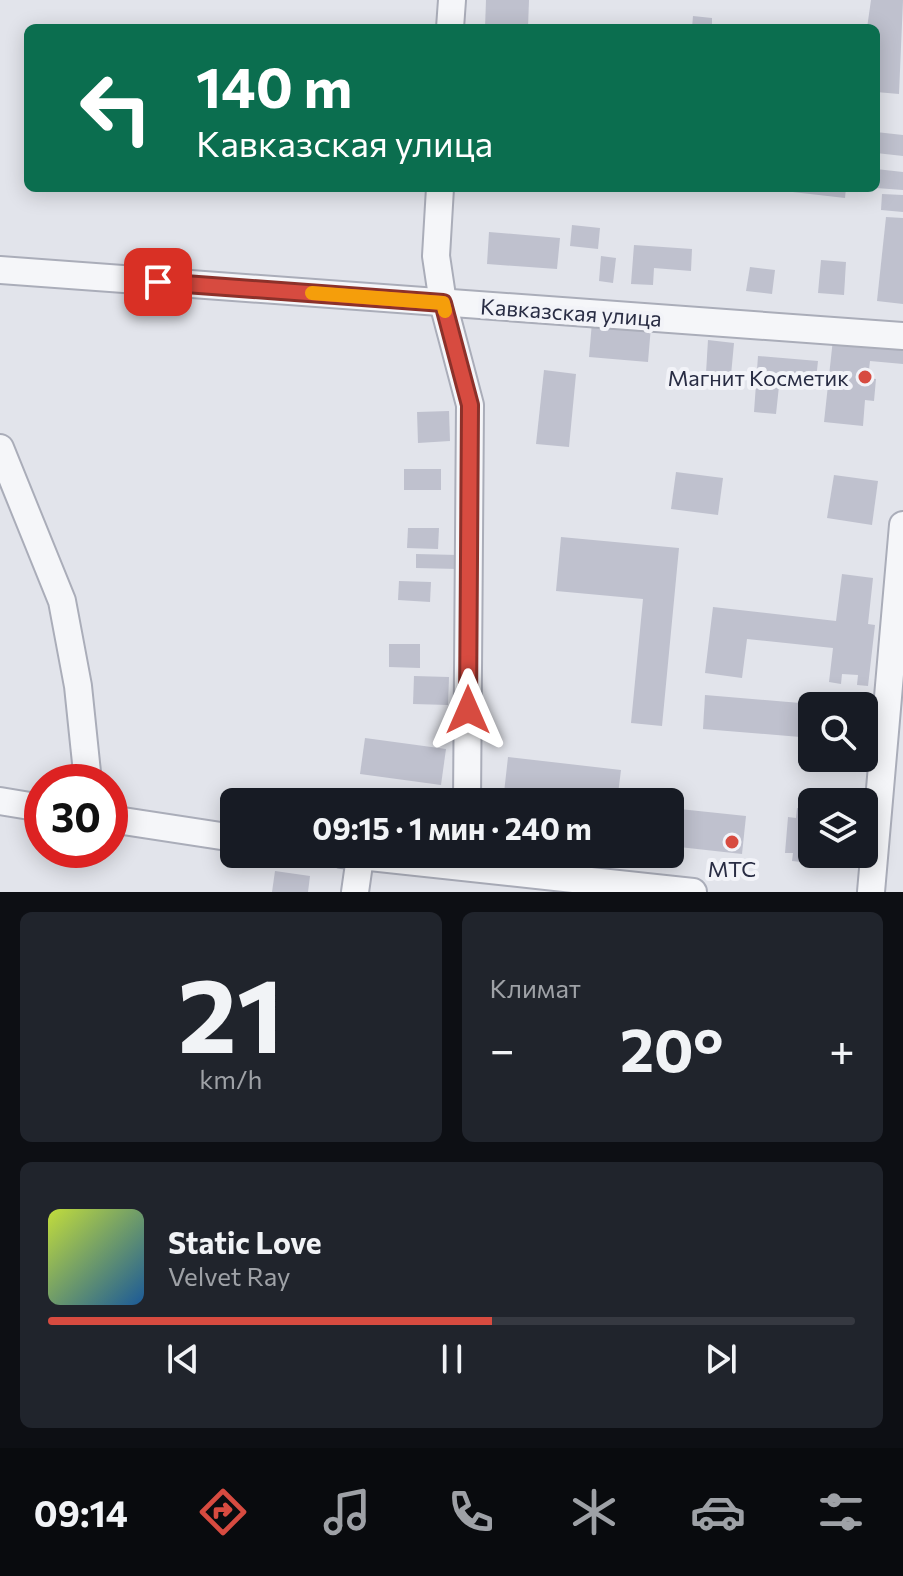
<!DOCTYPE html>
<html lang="ru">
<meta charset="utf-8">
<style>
:root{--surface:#171b24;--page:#20242c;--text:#f1f3f6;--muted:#9ea1a6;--line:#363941;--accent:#d74b40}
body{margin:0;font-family:Commissioner,sans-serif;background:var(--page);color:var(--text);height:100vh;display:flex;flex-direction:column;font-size:30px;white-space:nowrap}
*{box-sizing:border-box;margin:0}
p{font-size:26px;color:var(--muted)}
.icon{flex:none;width:44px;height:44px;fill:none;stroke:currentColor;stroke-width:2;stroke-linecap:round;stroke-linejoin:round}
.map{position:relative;height:892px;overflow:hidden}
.details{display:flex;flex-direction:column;gap:20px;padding:20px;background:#0d0f14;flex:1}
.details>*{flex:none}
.guide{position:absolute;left:24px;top:24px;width:856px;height:168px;border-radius:12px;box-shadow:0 4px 20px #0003;background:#0b6e4f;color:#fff;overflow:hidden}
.buttons{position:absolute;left:798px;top:692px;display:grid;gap:16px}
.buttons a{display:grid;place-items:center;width:80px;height:80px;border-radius:12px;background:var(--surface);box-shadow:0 4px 20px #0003;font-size:40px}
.speed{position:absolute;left:24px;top:764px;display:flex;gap:16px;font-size:40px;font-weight:700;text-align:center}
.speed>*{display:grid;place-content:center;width:104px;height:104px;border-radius:50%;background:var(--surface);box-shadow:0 4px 20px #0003;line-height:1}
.speed .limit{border:12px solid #d22;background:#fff;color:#111}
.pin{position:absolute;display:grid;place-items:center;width:68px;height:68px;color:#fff;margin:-34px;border-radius:16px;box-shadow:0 4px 12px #0006}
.me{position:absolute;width:88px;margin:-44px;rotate:0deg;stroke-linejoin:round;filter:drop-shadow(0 0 6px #0008)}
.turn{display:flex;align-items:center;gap:28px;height:168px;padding:0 40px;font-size:36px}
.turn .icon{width:104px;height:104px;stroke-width:2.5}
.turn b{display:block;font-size:56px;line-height:68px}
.big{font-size:60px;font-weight:700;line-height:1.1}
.details .tile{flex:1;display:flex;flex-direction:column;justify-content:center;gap:12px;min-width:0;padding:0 28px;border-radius:12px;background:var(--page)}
.details .dial{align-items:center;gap:0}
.dial b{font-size:104px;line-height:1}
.song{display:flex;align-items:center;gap:24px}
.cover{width:96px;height:96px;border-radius:12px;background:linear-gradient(135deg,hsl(70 70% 55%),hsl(210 70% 35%))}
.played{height:8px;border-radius:4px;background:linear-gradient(90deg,var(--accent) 55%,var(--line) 55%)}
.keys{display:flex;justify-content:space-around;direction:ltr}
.heat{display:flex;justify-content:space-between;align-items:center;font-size:44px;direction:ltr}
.details .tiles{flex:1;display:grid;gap:20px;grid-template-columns:1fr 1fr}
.tile:last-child{grid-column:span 2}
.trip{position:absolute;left:220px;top:788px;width:464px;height:80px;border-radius:12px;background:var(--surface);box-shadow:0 4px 20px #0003;font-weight:700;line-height:80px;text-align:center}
.dock{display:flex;height:128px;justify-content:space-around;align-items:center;background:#090b0e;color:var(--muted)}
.dock .icon{width:56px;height:56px}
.dock .current{color:var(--accent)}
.dock b{font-size:36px;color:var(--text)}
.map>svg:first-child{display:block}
.building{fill:#bfc1ce}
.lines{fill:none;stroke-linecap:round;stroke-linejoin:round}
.minor-casing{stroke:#aaadb9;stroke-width:30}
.minor{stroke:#f5f6f9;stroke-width:26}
.route-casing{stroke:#8c312a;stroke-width:20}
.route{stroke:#d74b40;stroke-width:14}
.slow{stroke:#f59e0b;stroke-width:14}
.poi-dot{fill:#d74b40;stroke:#f2f3f8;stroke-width:3}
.labels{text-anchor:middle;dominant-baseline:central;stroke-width:8;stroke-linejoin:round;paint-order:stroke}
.street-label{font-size:22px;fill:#292d44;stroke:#f2f3f8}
.poi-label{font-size:22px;fill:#292d44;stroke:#f2f3f8;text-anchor:end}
</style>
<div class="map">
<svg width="903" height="892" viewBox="0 0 903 892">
<rect width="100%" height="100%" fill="#e2e4eb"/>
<g class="building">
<path d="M486,0H529L528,28H485Z"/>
<path d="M871,0H903L899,94L876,92V28H867Z"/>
<path d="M693,16L712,18V28H692Z"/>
<path d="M876,132L903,135V156L876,153Z"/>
<path d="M876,169L903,172V190L876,188Z"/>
<path d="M758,188H846L845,198Z"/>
<path d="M882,194L903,195V212L881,210Z"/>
<path d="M886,217L903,218V304L877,301Z"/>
<path d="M572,225L600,228L598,249L570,246Z"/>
<path d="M489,232L560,238L557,269L487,264Z"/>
<path d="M634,245L692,249L691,271L654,268L653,285L631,284Z"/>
<path d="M601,256L616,258L613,283L599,281Z"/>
<path d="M821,260L846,262L844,295L818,293Z"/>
<path d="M750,267L775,270L772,294L746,291Z"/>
<path d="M592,322L651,326L648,362L589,357Z"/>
<path d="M833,339L903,346V364L870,361L868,378L876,379L874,401L865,400L863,426L824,422Z"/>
<path d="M708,340L734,343L731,375L706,373Z"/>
<path d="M758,356L818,361L815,389L779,386L776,414L754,412Z"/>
<path d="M544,370L576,374L569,447L536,444Z"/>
<path d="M449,411L450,441L418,443L417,412Z"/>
<rect x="404" y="469" width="37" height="21"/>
<path d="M676,472L723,478L718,515L671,509Z"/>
<path d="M834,475L878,481L872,525L827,518Z"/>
<path d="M408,528H439L438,549L407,548Z"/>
<path d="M561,537L679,548L662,726L631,723L643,599L556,591Z"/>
<path d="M416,554L458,555V569L416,568Z"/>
<path d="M842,574L873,578L868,624L875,625L868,686L857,685L858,675L842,674L841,684L829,682L833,648L747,639L742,678L705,673L713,607L836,621Z"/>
<path d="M399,581L431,582L430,602L398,600Z"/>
<path d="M389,644H420V668L389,667Z"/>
<path d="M414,676L449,677L448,705L413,704Z"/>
<path d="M705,695L812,704V738L703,729Z"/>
<path d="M864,709H869L866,747H864Z"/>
<path d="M365,738L446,749L441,785L360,774Z"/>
<path d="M508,757L621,770L617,802L527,797L526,802H503Z"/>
<path d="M670,808L746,816L742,854L670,846Z"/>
<path d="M797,808L812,810V854H849L847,867L792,861L793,853H785L788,817L796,818Z"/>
<path d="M609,854H632L631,859Z"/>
<path d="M275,871L310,876L308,892H272Z"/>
</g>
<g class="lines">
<defs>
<g id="minor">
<path d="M450,28L452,0"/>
<path d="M440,188L436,256L443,303L470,405L467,802"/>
<path d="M0,270L903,336"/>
<path d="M0,448L62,601L78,686L88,782"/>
<path d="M0,801L42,808"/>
<path d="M110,819L234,838"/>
<path d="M342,854L693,892"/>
<path d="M355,892L360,857"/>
<path d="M871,892L903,525"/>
</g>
</defs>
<use href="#minor" class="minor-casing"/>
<use href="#minor" class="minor"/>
</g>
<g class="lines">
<defs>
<path id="route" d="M158,282L443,303L470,405L468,710"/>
</defs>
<use href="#route" class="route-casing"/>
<use href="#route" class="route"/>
<path class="slow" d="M312,293L443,303L445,311"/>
</g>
<g class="poi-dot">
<circle cx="865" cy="377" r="8"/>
<circle cx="732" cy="842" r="8"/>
</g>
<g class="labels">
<g class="street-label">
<text transform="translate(571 312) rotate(4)">Кавказская улица</text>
</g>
<g class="poi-label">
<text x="849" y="377">Магнит Косметик</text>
<text x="732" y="868" text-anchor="middle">МТС</text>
</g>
</g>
</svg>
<div class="buttons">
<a><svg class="icon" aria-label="search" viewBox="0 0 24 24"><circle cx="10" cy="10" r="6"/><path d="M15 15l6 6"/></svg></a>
<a><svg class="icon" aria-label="layers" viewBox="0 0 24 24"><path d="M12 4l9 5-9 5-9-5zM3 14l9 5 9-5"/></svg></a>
</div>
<div class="speed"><div class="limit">30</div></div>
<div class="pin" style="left:158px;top:282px;background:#d93025"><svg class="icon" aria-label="arrive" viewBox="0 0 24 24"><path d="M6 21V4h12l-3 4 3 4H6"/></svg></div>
<svg class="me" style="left:468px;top:710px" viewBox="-20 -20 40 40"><path d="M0-17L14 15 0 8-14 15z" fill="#d74b40" stroke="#fff" stroke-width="4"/></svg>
<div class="trip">09:15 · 1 мин · 240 m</div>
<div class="guide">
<div class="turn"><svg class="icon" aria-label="left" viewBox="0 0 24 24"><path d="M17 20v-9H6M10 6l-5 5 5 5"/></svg><div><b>140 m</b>Кавказская улица</div></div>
</div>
</div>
<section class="details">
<div class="tiles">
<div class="tile dial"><b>21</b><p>km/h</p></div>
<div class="tile"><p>Климат</p>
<div class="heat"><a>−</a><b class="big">20°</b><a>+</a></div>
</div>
<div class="tile">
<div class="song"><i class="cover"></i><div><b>Static Love</b><p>Velvet Ray</p></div></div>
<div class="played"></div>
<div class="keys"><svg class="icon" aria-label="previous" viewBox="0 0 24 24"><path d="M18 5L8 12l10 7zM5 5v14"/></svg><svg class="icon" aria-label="pause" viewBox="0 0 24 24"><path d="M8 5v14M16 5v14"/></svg><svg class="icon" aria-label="next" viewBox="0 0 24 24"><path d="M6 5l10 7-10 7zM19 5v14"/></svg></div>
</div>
</div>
</section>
<nav class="dock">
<b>09:14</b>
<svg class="icon current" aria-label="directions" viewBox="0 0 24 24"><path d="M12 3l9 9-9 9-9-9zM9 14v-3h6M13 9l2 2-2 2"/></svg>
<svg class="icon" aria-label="music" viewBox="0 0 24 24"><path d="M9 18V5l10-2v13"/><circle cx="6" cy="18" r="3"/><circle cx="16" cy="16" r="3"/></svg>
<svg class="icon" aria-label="phone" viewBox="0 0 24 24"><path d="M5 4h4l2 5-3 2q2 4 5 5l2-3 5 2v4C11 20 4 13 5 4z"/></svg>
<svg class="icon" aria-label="climate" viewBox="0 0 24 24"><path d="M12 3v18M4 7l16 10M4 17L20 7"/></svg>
<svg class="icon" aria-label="car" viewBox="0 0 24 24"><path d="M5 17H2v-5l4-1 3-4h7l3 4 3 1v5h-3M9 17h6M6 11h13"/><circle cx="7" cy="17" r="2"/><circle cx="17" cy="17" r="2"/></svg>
<svg class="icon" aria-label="filters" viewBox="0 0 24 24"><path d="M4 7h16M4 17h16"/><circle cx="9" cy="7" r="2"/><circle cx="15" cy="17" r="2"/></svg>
</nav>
